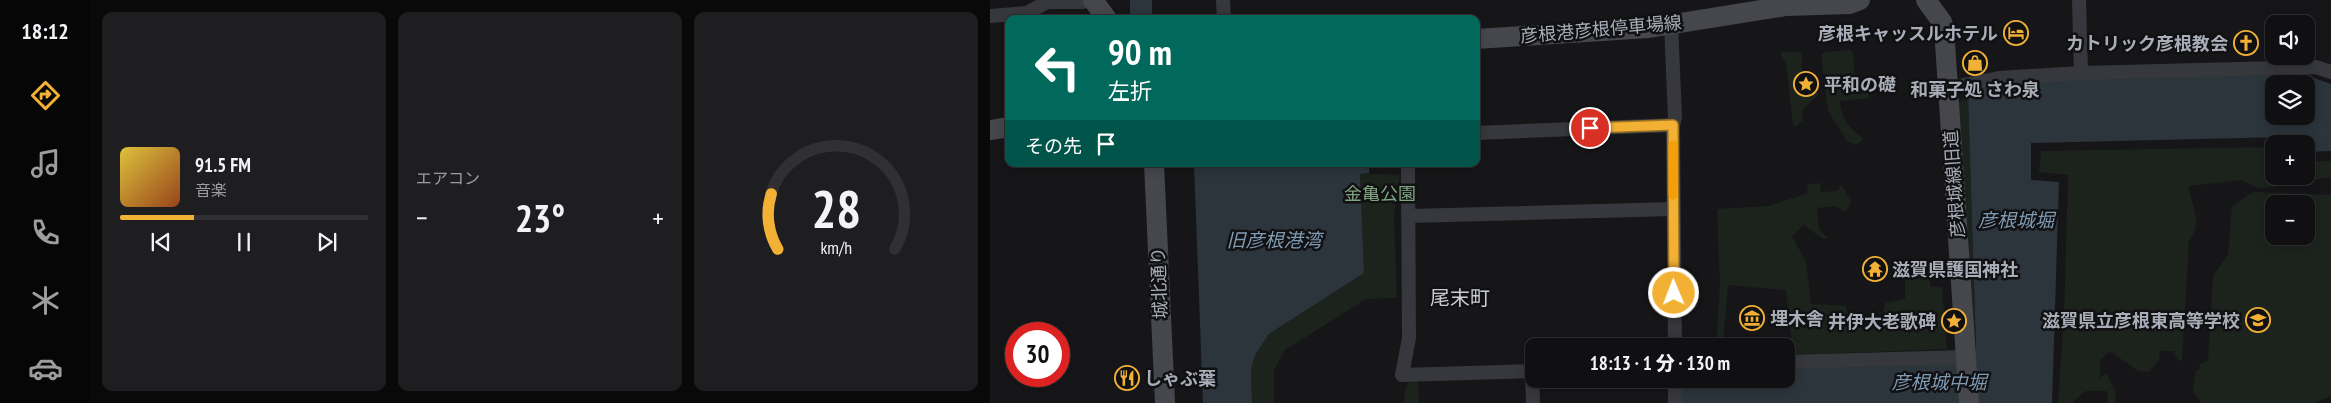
<!DOCTYPE html>
<html lang="ja">
<meta charset="utf-8">
<style>
:root{--surface:#101012;--page:#1e1e20;--text:#f1f3f6;--muted:#9c9d9f;--line:#303032;--accent:#f2b134}
body{margin:0;font-family:"PT Sans Narrow","Noto Sans JP",sans-serif;background:var(--page);color:var(--text);height:100vh;display:flex;flex-direction:column;font-size:19px;white-space:nowrap}
*{box-sizing:border-box;margin:0}
p{font-size:16px;color:var(--muted)}
.icon{flex:none;width:28px;height:28px;fill:none;stroke:currentColor;stroke-width:2;stroke-linecap:round;stroke-linejoin:round}
.map{position:relative;flex:1;overflow:hidden}
.panel{display:flex;flex-direction:column;gap:12px;padding:12px;background:#09090a;width:900px}
.panel>*{flex:none}
.banner{position:absolute;left:15px;top:15px;width:475px;height:152px;border-radius:10px;box-shadow:0 2px 12px #0003,0 0 0 1px var(--line);background:#00695c;color:#fff;overflow:hidden}
.controls{position:absolute;left:1275px;top:15px;display:grid;gap:10px}
.controls a{display:grid;place-items:center;width:50px;height:50px;border-radius:10px;background:var(--surface);box-shadow:0 2px 12px #0003,0 0 0 1px var(--line);font-size:25px}
.speed{position:absolute;left:15px;top:322px;display:flex;gap:10px;font-size:25px;font-weight:700;text-align:center}
.speed>*{display:grid;place-content:center;width:65px;height:65px;border-radius:50%;background:var(--surface);box-shadow:0 2px 12px #0003,0 0 0 1px var(--line);line-height:1}
.speed .limit{border:8px solid #d22;background:#fff;color:#111}
.pin{position:absolute;display:grid;place-items:center;width:42px;height:42px;color:#fff;margin:-21px;border:2px solid #fff;border-radius:50%;box-shadow:0 1px 5px #0007}
.me{position:absolute;width:55px;margin:-28px;rotate:359deg;stroke-linejoin:round;filter:drop-shadow(0 0 4px #0008)}
.turn{display:flex;align-items:center;gap:18px;height:105px;padding:0 20px;font-size:22px}
.turn .icon{width:65px;height:65px;stroke-width:2.5}
.turn b{display:block;font-size:35px;line-height:42px}
.then{display:flex;align-items:center;height:48px;padding:0 20px;background:#0003;gap:10px;font-size:19px}
.big{font-size:38px;font-weight:800;line-height:1.1}
.panel .widget{flex:1;display:flex;flex-direction:column;justify-content:center;gap:8px;min-width:0;padding:0 18px;border-radius:10px;background:var(--page)}
.panel .dial{align-items:center;gap:0}
.dial svg{height:130px;overflow:visible;fill:none;stroke:var(--line);stroke-width:7;stroke-linecap:round;text-anchor:middle}
.dial text{fill:var(--text);stroke:none}
.song{display:flex;align-items:center;gap:15px}
.cover{width:60px;height:60px;border-radius:8px;background:linear-gradient(135deg,hsl(50 70% 55%),hsl(20 70% 35%))}
.played{height:5px;border-radius:2px;background:linear-gradient(90deg,var(--accent) 30%,var(--line) 30%)}
.keys{display:flex;justify-content:space-around;direction:ltr}
.heat{display:flex;justify-content:space-between;align-items:center;font-size:28px;direction:ltr}
.panel .tiles{flex:1;display:grid;gap:12px;grid-template-columns:repeat(3,1fr)}
.trip{position:absolute;left:535px;top:338px;width:270px;height:50px;border-radius:10px;background:var(--surface);box-shadow:0 2px 12px #0003,0 0 0 1px var(--line);font-weight:800;line-height:50px;text-align:center}
main{display:flex;flex:1;min-height:0}
.tabs{display:flex;flex-direction:column;width:90px;justify-content:space-around;align-items:center;background:#060607;color:var(--muted)}
.tabs .icon{width:35px;height:35px}
.tabs .selected{color:var(--accent)}
.tabs b{font-size:22px;color:var(--text)}
.map>svg:first-child{display:block}
.green{fill:#1c231d;fill-rule:evenodd}
.water{fill:#2c353c;fill-rule:evenodd}
.lines{fill:none;stroke-linecap:round;stroke-linejoin:round}
.river{stroke:#2c353c;stroke-width:22}
.street{stroke:#37383d;stroke-width:14}
.secondary{stroke:#45474d;stroke-width:20}
.route-casing{stroke:#9d7322;stroke-width:12}
.route{stroke:#f2b134;stroke-width:9}
.slow{stroke:#f59e0b;stroke-width:9}
.labels{text-anchor:middle;dominant-baseline:central;stroke-width:5;stroke-linejoin:round;paint-order:stroke}
.street-label{font-size:18px;fill:#a8adb8;stroke:#111113}
.poi-label{font-size:18px;font-weight:bold;fill:#a8adb8;stroke:#111113;text-anchor:end}
.park-label{font-size:18px;fill:#7fa381;stroke:#111113}
.water-label{font-size:19px;font-style:italic;fill:#7f9bb3;stroke:#111113}
.quarter-label{font-size:20px;fill:#c9ccd4;stroke:#111113}
</style>
<main>
<nav class="tabs">
<b>18:12</b>
<svg class="icon selected" aria-label="directions" viewBox="0 0 24 24"><path d="M12 3l9 9-9 9-9-9zM9 14v-3h6M13 9l2 2-2 2"/></svg>
<svg class="icon" aria-label="music" viewBox="0 0 24 24"><path d="M9 18V5l10-2v13"/><circle cx="6" cy="18" r="3"/><circle cx="16" cy="16" r="3"/></svg>
<svg class="icon" aria-label="phone" viewBox="0 0 24 24"><path d="M5 4h4l2 5-3 2q2 4 5 5l2-3 5 2v4C11 20 4 13 5 4z"/></svg>
<svg class="icon" aria-label="climate" viewBox="0 0 24 24"><path d="M12 3v18M4 7l16 10M4 17L20 7"/></svg>
<svg class="icon" aria-label="car" viewBox="0 0 24 24"><path d="M5 17H2v-5l4-1 3-4h7l3 4 3 1v5h-3M9 17h6M6 11h13"/><circle cx="7" cy="17" r="2"/><circle cx="17" cy="17" r="2"/></svg>
</nav>
<section class="panel">
<div class="tiles">
<div class="widget">
<div class="song"><i class="cover"></i><div><b>91.5 FM</b><p>音楽</p></div></div>
<div class="played"></div>
<div class="keys"><svg class="icon" aria-label="previous" viewBox="0 0 24 24"><path d="M18 5L8 12l10 7zM5 5v14"/></svg><svg class="icon" aria-label="pause" viewBox="0 0 24 24"><path d="M8 5v14M16 5v14"/></svg><svg class="icon" aria-label="next" viewBox="0 0 24 24"><path d="M6 5l10 7-10 7zM19 5v14"/></svg></div>
</div>
<div class="widget"><p>エアコン</p>
<div class="heat"><a>−</a><b class="big">23°</b><a>+</a></div>
</div>
<div class="widget dial"><svg viewBox="0 0 100 80">
<path d="M14 69A42 42 0 1 1 86 69"/>
<path d="M14 69A42 42 0 0 1 10 35" stroke="#f2b134"/>
<text x="50" y="56" font-size="32" font-weight="700">28</text>
<text x="50" y="72" font-size="11">km/h</text>
</svg></div>
</div>
</section>
<div class="map">
<svg width="1341" height="403" viewBox="0 0 1341 403">
<rect width="100%" height="100%" fill="#161618"/>
<g class="green">
<path d="M861,50L863,54L865,79L878,83L879,98L850,101C851,120 860,128 874,139L866,145L858,142L838,111L831,54L836,52Z"/>
<path d="M791,52H810C814,58 811,63 812,69C815,79 826,85 828,95L812,110L813,120L806,126L803,125L796,63L791,57Z"/>
<path d="M978,93L986,346L984,360L969,103Z"/>
<path d="M1284,147V176H1316V161H1341V177L1269,189L1252,180L1199,186C1201,209 1214,219 1199,241L1192,361L1187,359L1184,351H1170L1169,360L1159,372L1148,371L1120,351L1110,360V379L1116,373L1126,392L1125,403H1118L1117,391H1096L1084,401V403H1068L1074,318L1078,175L1049,172L1051,151Z"/>
<path d="M370,173L410,175L404,216L407,298L376,299L295,350L284,370V403H262L261,369L265,355L279,334L374,273Z"/>
<path d="M830,183L831,192L848,191L850,186L853,187L861,202L856,212L845,206L827,208L829,229L838,238L833,239L814,225L802,236L816,262L821,304L856,306L860,324L892,325L895,303L915,299V267L938,274L941,287H952L957,349L803,355L796,290L738,285L733,346H726L730,285L727,209L778,206L813,195L817,192L818,184Z"/>
<path d="M1263,192L1341,195V396L1325,403H1211L1203,391L1206,370H1209L1210,364L1218,361L1223,276L1238,255L1242,206ZM1284,204H1316V236H1284Z"/>
<path d="M420,379H428L429,403H414L415,391Z"/>
</g>
<g class="water">
<path d="M1276,75L1321,77L1341,84V151L1316,152V144H1295L1294,137L1041,143V180L1069,182L1062,403H988L984,360L986,346L978,93L1004,85L1069,79ZM1284,84H1316V116H1284Z"/>
<path d="M204,164H379V173L370,174L374,273L279,334L265,355L261,369L262,403H213Z"/>
<path d="M969,359L972,403H691V379H796V365Z"/>
</g>
<g class="lines">
<path class="river" d="M151,0V19"/>
<g class="street">
<path d="M233,0L234,19"/>
<path d="M1089,0L1091,73"/>
<path d="M0,16L37,13L57,2H93L96,0"/>
<path d="M681,24L685,117L683,125L685,346"/>
<path d="M958,85L969,86L1009,78L1091,73L1326,67L1341,72"/>
<path d="M486,133L683,125"/>
<path d="M418,164L419,338L412,375L544,371"/>
<path d="M418,216L683,209"/>
<path d="M796,362L975,357"/>
<path d="M542,371L543,403"/>
<path d="M685,403V379"/>
</g>
<g class="secondary">
<path d="M103,0L117,19"/>
<path d="M936,0L952,22L954,28L979,403"/>
<path d="M486,39L659,28L796,6L859,4L870,0"/>
<path d="M0,130L19,127"/>
<path d="M164,164L175,403"/>
</g>
</g>
<g class="lines">
<defs>
<path id="route" d="M600,128L683,125L684,293"/>
</defs>
<use href="#route" class="route-casing"/>
<use href="#route" class="route"/>
<path class="slow" d="M683,145V195"/>
</g>
<defs>
<symbol id="hotel-ring" viewBox="-11 -11 22 22"><circle r="9.5" fill="#111113" stroke="#f2b134" stroke-width="1.5"/><path d="M-6-4.5h1.5V1H6V5H4.5V3h-9V5H-6ZM-4 0a1.8 1.8 0 1 1 3.6 0ZM.5 0V-2.5h3Q6-2.5 6 0Z" fill="#f2b134"/></symbol>
<symbol id="church-ring" viewBox="-11 -11 22 22"><circle r="9.5" fill="#111113" stroke="#f2b134" stroke-width="1.5"/><path d="M-1.2-6h2.4v3.5h3.3v2.4h-3.3V6h-2.4V-.1h-3.3v-2.4h3.3Z" fill="#f2b134"/></symbol>
<symbol id="shop-ring" viewBox="-11 -11 22 22"><circle r="9.5" fill="#111113" stroke="#f2b134" stroke-width="1.5"/><path d="M-5-2.5h2.3a2.7 3.5 0 0 1 5.4 0H5L5.5 6h-11ZM-1.5-2.5h3a1.5 2.3 0 0 0-3 0Z" fill="#f2b134"/></symbol>
<symbol id="sight-ring" viewBox="-11 -11 22 22"><circle r="9.5" fill="#111113" stroke="#f2b134" stroke-width="1.5"/><path d="M0-6L1.8-2.2L6-1.7L2.9 1.2L3.7 5.4L0 3.3L-3.7 5.4L-2.9 1.2L-6-1.7L-1.8-2.2Z" fill="#f2b134"/></symbol>
<symbol id="temple-ring" viewBox="-11 -11 22 22"><circle r="9.5" fill="#111113" stroke="#f2b134" stroke-width="1.5"/><path d="M0-6L5-2H3V0L6.5 2.5H4V6H1.5V3h-3V6H-4V2.5H-6.5L-3 0V-2H-5Z" fill="#f2b134"/></symbol>
<symbol id="museum-ring" viewBox="-11 -11 22 22"><circle r="9.5" fill="#111113" stroke="#f2b134" stroke-width="1.5"/><path d="M0-6L6-3V-2H-6V-3ZM-5-1h2V3h-2ZM-1-1h2V3h-2ZM3-1h2V3H3ZM-6 4H6V6H-6Z" fill="#f2b134"/></symbol>
<symbol id="school-ring" viewBox="-11 -11 22 22"><circle r="9.5" fill="#111113" stroke="#f2b134" stroke-width="1.5"/><path d="M0-5L7-2L0 1L-7-2ZM-4 1L0 2.5L4 1V4Q0 6-4 4Z" fill="#f2b134"/></symbol>
<symbol id="restaurant-ring" viewBox="-11 -11 22 22"><circle r="9.5" fill="#111113" stroke="#f2b134" stroke-width="1.5"/><path d="M-5-6h1v4h1v-4h1v4h1v-4h1v5L-1.5 .5V6h-2V.5L-5-1ZM5-6V6H3V1.5H1.5Q1.5-4 5-6Z" fill="#f2b134"/></symbol>
</defs>
<g fill-rule="evenodd">
<use href="#hotel-ring" x="1012" y="19" width="28" height="28"/>
<use href="#church-ring" x="1242" y="29" width="28" height="28"/>
<use href="#shop-ring" x="971" y="49" width="28" height="28"/>
<use href="#sight-ring" x="802" y="70" width="28" height="28"/>
<use href="#temple-ring" x="871" y="255" width="28" height="28"/>
<use href="#museum-ring" x="748" y="304" width="28" height="28"/>
<use href="#school-ring" x="1254" y="306" width="28" height="28"/>
<use href="#sight-ring" x="950" y="307" width="28" height="28"/>
<use href="#restaurant-ring" x="123" y="364" width="28" height="28"/>
</g>
<g class="labels">
<g class="street-label">
<text transform="translate(611 29) rotate(-5)">彦根港彦根停車場線</text>
<text transform="translate(964 184) rotate(-94)">彦根城線旧道</text>
<text transform="translate(169 283) rotate(-92)">城北通り</text>
</g>
<g class="poi-label">
<text x="1008" y="33">彦根キャッスルホテル</text>
<text x="1238" y="43">カトリック彦根教会</text>
<text x="834" y="84" text-anchor="start">平和の礎</text>
<text x="985" y="89" text-anchor="middle">和菓子処 さわ泉</text>
<text x="902" y="269" text-anchor="start">滋賀県護国神社</text>
<text x="780" y="318" text-anchor="start">埋木舎</text>
<text x="1250" y="320">滋賀県立彦根東高等学校</text>
<text x="946" y="321">井伊大老歌碑</text>
<text x="154" y="378" text-anchor="start">しゃぶ葉</text>
</g>
<g class="park-label">
<text x="390" y="193">金亀公園</text>
</g>
<g class="water-label">
<text x="1026" y="220">彦根城堀</text>
<text x="284" y="240">旧彦根港湾</text>
<text x="949" y="382">彦根城中堀</text>
</g>
<g class="quarter-label">
<text x="470" y="298">尾末町</text>
</g>
</g>
</svg>
<div class="controls">
<a><svg class="icon" aria-label="sound" viewBox="0 0 24 24"><path d="M4 9h4l5-4v14l-5-4H4zM17 9q2 3 0 6"/></svg></a>
<a><svg class="icon" aria-label="layers" viewBox="0 0 24 24"><path d="M12 4l9 5-9 5-9-5zM3 14l9 5 9-5"/></svg></a>
<a>+</a>
<a>−</a>
</div>
<div class="speed"><div class="limit">30</div></div>
<div class="pin" style="left:600px;top:128px;background:#d93025"><svg class="icon" aria-label="arrive" viewBox="0 0 24 24"><path d="M6 21V4h12l-3 4 3 4H6"/></svg></div>
<svg class="me" style="left:684px;top:293px" viewBox="-20 -20 40 40"><circle r="17" fill="#f2b134" stroke="#fff" stroke-width="3"/><path d="M0-11L8 9 0 5-8 9z" fill="#fff"/></svg>
<div class="trip">18:13 · 1 分 · 130 m</div>
<div class="banner">
<div class="turn"><svg class="icon" aria-label="left" viewBox="0 0 24 24"><path d="M17 20v-9H6M10 6l-5 5 5 5"/></svg><div><b>90 m</b>左折</div></div>
<div class="then">その先<svg class="icon" aria-label="arrive" viewBox="0 0 24 24"><path d="M6 21V4h12l-3 4 3 4H6"/></svg></div>
</div>
</div>
</main>
